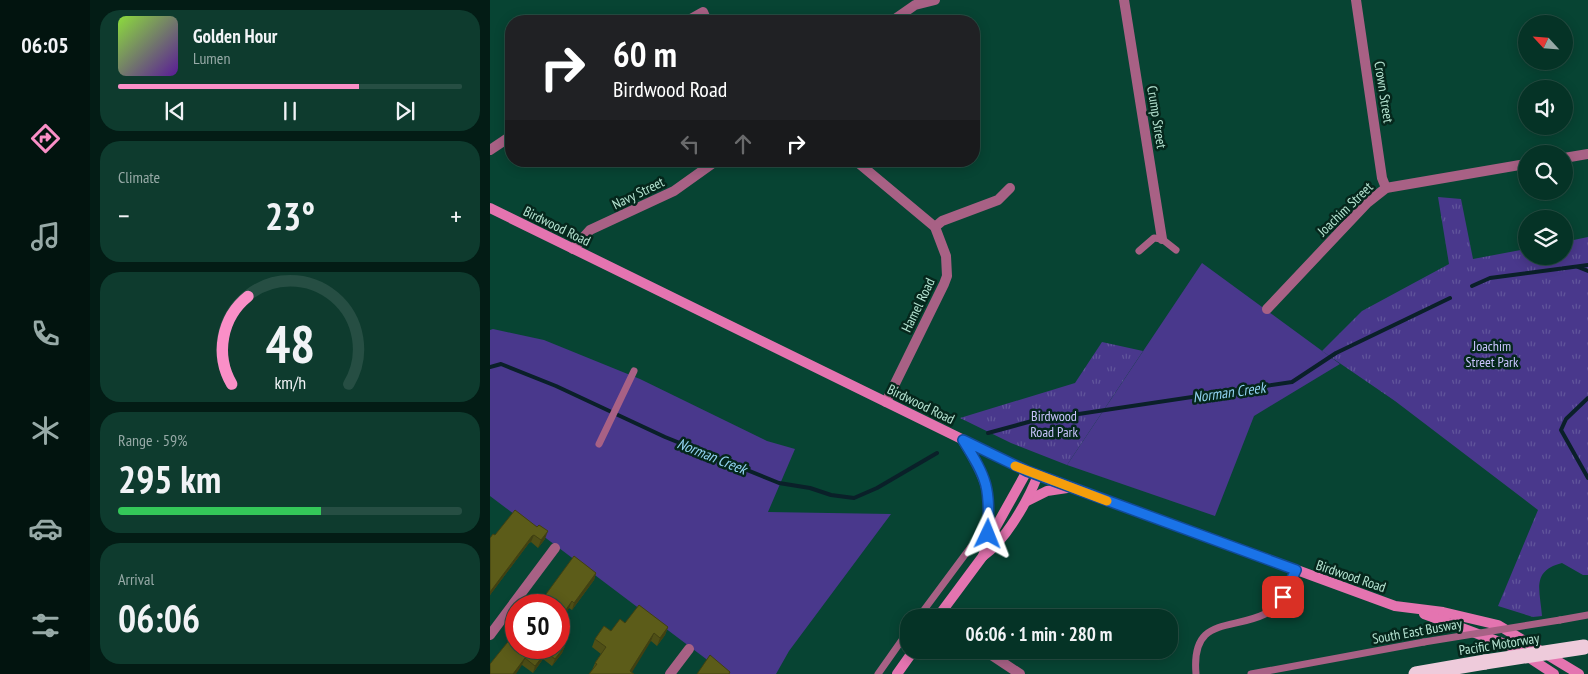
<!DOCTYPE html>
<meta charset="utf-8">
<style>
:root{--surface:#053326;--page:#0e3b2e;--text:#f1f3f6;--muted:#97aaa7;--line:#264e43;--accent:#fa8fc7}
body{margin:0;font-family:"PT Sans Narrow",sans-serif;background:var(--page);color:var(--text);height:100vh;display:flex;flex-direction:column;font-size:19px;white-space:nowrap}
*{box-sizing:border-box;margin:0}
p{font-size:16px;color:var(--muted)}
.icon{flex:none;width:28px;height:28px;fill:none;stroke:currentColor;stroke-width:2;stroke-linecap:round;stroke-linejoin:round}
.map{position:relative;flex:1;overflow:hidden}
.drawer{display:flex;flex-direction:column;gap:10px;padding:10px;background:#031c15;width:400px}
.drawer>*{flex:none}
.banner{position:absolute;left:15px;top:15px;width:475px;height:152px;border-radius:20px;box-shadow:0 2px 12px #0003,0 0 0 1px var(--line);background:#202124;color:#fff;overflow:hidden}
.needle{width:32px;rotate:296deg}
.controls{position:absolute;left:1028px;top:15px;display:grid;gap:10px}
.controls a{display:grid;place-items:center;width:55px;height:55px;border-radius:50%;background:var(--surface);box-shadow:0 2px 12px #0003,0 0 0 1px var(--line);font-size:25px}
.speed{position:absolute;left:15px;top:594px;display:flex;gap:10px;font-size:25px;font-weight:700;text-align:center}
.speed>*{display:grid;place-content:center;width:65px;height:65px;border-radius:50%;background:var(--surface);box-shadow:0 2px 12px #0003,0 0 0 1px var(--line);line-height:1}
.speed .limit{border:8px solid #d22;background:#fff;color:#111}
.pin{position:absolute;display:grid;place-items:center;width:42px;height:42px;color:#fff;margin:-21px;border-radius:10px;box-shadow:0 2px 8px #0006}
.me{position:absolute;width:55px;margin:-28px;rotate:2deg;stroke-linejoin:round;filter:drop-shadow(0 0 4px #0008)}
.turn{display:flex;align-items:center;gap:18px;height:105px;padding:0 25px;font-size:22px}
.turn .icon{width:65px;height:65px;stroke-width:2.5}
.turn b{display:block;font-size:35px;line-height:42px}
.lanes{display:flex;align-items:center;height:48px;padding:0 25px;background:#0003;justify-content:center;gap:25px;direction:ltr}
.lanes .off{opacity:.35}
.big{font-size:38px;font-weight:700;line-height:1.1}
.drawer .card{flex:1;display:flex;flex-direction:column;justify-content:center;gap:8px;min-width:0;padding:0 18px;border-radius:20px;background:var(--page)}
.drawer .dial{align-items:center;gap:0}
.dial svg{height:130px;overflow:visible;fill:none;stroke:var(--line);stroke-width:7;stroke-linecap:round;text-anchor:middle}
.dial text{fill:var(--text);stroke:none}
.song{display:flex;align-items:center;gap:15px}
.cover{width:60px;height:60px;border-radius:8px;background:linear-gradient(135deg,hsl(90 70% 55%),hsl(270 70% 35%))}
.played{height:5px;border-radius:2px;background:linear-gradient(90deg,var(--accent) 70%,var(--line) 70%)}
.keys{display:flex;justify-content:space-around;direction:ltr}
.heat{display:flex;justify-content:space-between;align-items:center;font-size:28px;direction:ltr}
.charge{height:8px;border-radius:4px;background:linear-gradient(90deg,#34c759 59%,var(--line) 0)}
.trip{position:absolute;left:410px;top:609px;width:278px;height:50px;border-radius:20px;background:var(--surface);box-shadow:0 2px 12px #0003,0 0 0 1px var(--line);font-weight:700;line-height:50px;text-align:center}
main{display:flex;flex:1;min-height:0}
.tab-bar{display:flex;flex-direction:column;width:90px;justify-content:space-around;align-items:center;background:#02140f;color:var(--muted)}
.tab-bar .icon{width:35px;height:35px}
.tab-bar .active{color:var(--accent)}
.tab-bar b{font-size:22px;color:var(--text)}
.map>svg:first-child{display:block}
.grass{fill:#49388c}
.park{fill:url(#park-tufts)}
.lines{fill:none;stroke-linecap:round;stroke-linejoin:round}
.stream{stroke:#0a2029;stroke-width:4}
.lane{stroke:#a86185;stroke-width:7}
.street{stroke:#a86185;stroke-width:10}
.secondary{stroke:#e474b0;stroke-width:10}
.highway{stroke:#eecbdb;stroke-width:15}
.lane-bridge{stroke:#a86185;stroke-width:7}
.highway-bridge{stroke:#eecbdb;stroke-width:15}
.wall{fill:#4f4f16}
.shaded-wall{fill:#404012}
.building{fill:#5c5c19;stroke:#404012}
.route-casing{stroke:#114b97;stroke-width:12}
.route{stroke:#1a73e8;stroke-width:9}
.slow{stroke:#f59e0b;stroke-width:9}
.labels{text-anchor:middle;dominant-baseline:central;stroke-width:5;stroke-linejoin:round;paint-order:stroke}
.street-label{font-size:14px;fill:#b5e3d1;stroke:#05271c}
.park-label{font-size:14px;fill:#cac5fe;stroke:#05271c}
.water-label{font-size:15px;font-style:italic;fill:#91d2f0;stroke:#05271c}
</style>
<main>
<nav class="tab-bar">
<b>06:05</b>
<svg class="icon active" aria-label="directions" viewBox="0 0 24 24"><path d="M12 3l9 9-9 9-9-9zM9 14v-3h6M13 9l2 2-2 2"/></svg>
<svg class="icon" aria-label="music" viewBox="0 0 24 24"><path d="M9 18V5l10-2v13"/><circle cx="6" cy="18" r="3"/><circle cx="16" cy="16" r="3"/></svg>
<svg class="icon" aria-label="phone" viewBox="0 0 24 24"><path d="M5 4h4l2 5-3 2q2 4 5 5l2-3 5 2v4C11 20 4 13 5 4z"/></svg>
<svg class="icon" aria-label="climate" viewBox="0 0 24 24"><path d="M12 3v18M4 7l16 10M4 17L20 7"/></svg>
<svg class="icon" aria-label="car" viewBox="0 0 24 24"><path d="M5 17H2v-5l4-1 3-4h7l3 4 3 1v5h-3M9 17h6M6 11h13"/><circle cx="7" cy="17" r="2"/><circle cx="17" cy="17" r="2"/></svg>
<svg class="icon" aria-label="filters" viewBox="0 0 24 24"><path d="M4 7h16M4 17h16"/><circle cx="9" cy="7" r="2"/><circle cx="15" cy="17" r="2"/></svg>
</nav>
<section class="drawer">
<div class="card">
<div class="song"><i class="cover"></i><div><b>Golden Hour</b><p>Lumen</p></div></div>
<div class="played"></div>
<div class="keys"><svg class="icon" aria-label="previous" viewBox="0 0 24 24"><path d="M18 5L8 12l10 7zM5 5v14"/></svg><svg class="icon" aria-label="pause" viewBox="0 0 24 24"><path d="M8 5v14M16 5v14"/></svg><svg class="icon" aria-label="next" viewBox="0 0 24 24"><path d="M6 5l10 7-10 7zM19 5v14"/></svg></div>
</div>
<div class="card"><p>Climate</p>
<div class="heat"><a>−</a><b class="big">23°</b><a>+</a></div>
</div>
<div class="card dial"><svg viewBox="0 0 100 80">
<path d="M14 69A42 42 0 1 1 86 69"/>
<path d="M14 69A42 42 0 0 1 24 15" stroke="#fa8fc7"/>
<text x="50" y="56" font-size="32" font-weight="700">48</text>
<text x="50" y="72" font-size="11">km/h</text>
</svg></div>
<div class="card"><p>Range · 59%</p><b class="big">295 km</b><div class="charge"></div></div>
<div class="card"><p>Arrival</p><b class="big">06:06</b></div>
</section>
<div class="map">
<svg width="1098" height="674" viewBox="0 0 1098 674">
<defs>
<pattern id="park-tufts" width="24" height="20" patternUnits="userSpaceOnUse" patternTransform="scale(1.25)"><rect width="24" height="20" fill="#49388c"/><path d="M3 7l-1-3M5 7V3M7 7l1-3M15 17l-1-3M17 17v-4M19 17l1-3" fill="none" stroke="#61559b"/></pattern>
</defs>
<rect width="100%" height="100%" fill="#074433"/>
<g class="grass">
<path d="M712,263L850,364L764,416L725,516L577,465Z"/>
<path d="M3,329L54,340L150,379L277,441L305,449L278,512L401,514L299,651L286,674H236L0,496V330Z"/>
</g>
<g class="park">
<path d="M948,197L971,199L983,259L1036,249V256H1074V242L1098,237V575H1093L1072,563C1041,571 1050,590 1052,616L1043,617L1008,606L1048,510L905,401L832,351L872,311L959,264Z"/>
<path d="M612,342L653,351L577,465L521,443L470,418L585,383Z"/>
</g>
<g class="lines">
<g class="stream">
<path d="M1088,267L1098,271"/>
<path d="M982,286L1000,278L1098,265"/>
<path d="M0,367L11,364L66,386L175,437L289,483L320,488L341,495L364,498L387,488L447,453"/>
<path d="M1098,398L1076,419L1071,430L1098,478"/>
<path d="M498,433L542,421L802,382L846,353L960,298"/>
</g>
<g class="lane">
<path d="M649,251L664,238L672,239L686,250"/>
<path d="M109,444L144,371"/>
<path d="M428,618L480,548L489,539L498,534"/>
<path d="M1070,620L1098,615"/>
<path d="M388,674L419,630"/>
<path d="M706,674C701,616 740,631 775,614C792,605 799,587 806,570"/>
<path d="M761,674L934,642"/>
</g>
<g class="street">
<path d="M634,0L672,239"/>
<path d="M866,0L892,178L896,188"/>
<path d="M197,21L213,12L217,21"/>
<path d="M402,21L425,5L445,0"/>
<path d="M0,150L21,136"/>
<path d="M1074,158L1098,154"/>
<path d="M366,161L445,227L456,256L457,276L454,284L396,402"/>
<path d="M445,227L452,221L508,200L520,188"/>
<path d="M83,249L100,230L184,191L226,161"/>
<path d="M777,309L877,203L896,188L1036,164"/>
<path d="M0,635L65,548"/>
<path d="M494,650L530,674"/>
<path d="M180,674L199,649"/>
</g>
<g class="secondary">
<path d="M0,208L537,471L905,606L953,612L1008,625L1089,674"/>
<path d="M473,441C499,482 500,491 498,540"/>
<path d="M537,501L557,491L577,488"/>
<path d="M493,556C515,541 538,501 548,475"/>
<path d="M934,614L1023,647L1064,674"/>
<path d="M447,618L493,556L498,541L537,471"/>
<path d="M407,674L424,650"/>
</g>
<path class="highway" d="M926,674L995,662"/>
<path class="lane-bridge" d="M934,642L1070,620"/>
<path class="highway-bridge" d="M995,662L1094,647"/>
</g>
<g class="wall">
<path d="M47,527L55,539L48,548L41,542L39,543L0,595V538L5,535Z"/>
<path d="M106,573L104,580L82,610L79,608L69,623V605Z"/>
<path d="M135,623L178,627L175,635L167,646L161,641L102,670L105,663L111,654L102,647L105,639L121,631Z"/>
<path d="M26,634L75,646L72,653L62,666L53,659L43,673L32,665Z"/>
</g>
<g class="shaded-wall">
<path d="M58,531L55,539L48,548L51,540Z"/>
<path d="M44,535L41,542L39,543L0,595V592L42,536Z"/>
<path d="M106,573L104,580L82,610L84,603Z"/>
<path d="M82,601L79,608L69,623V620Z"/>
<path d="M178,627L175,635L167,646L170,638Z"/>
<path d="M164,633L161,641L141,674L140,671Z"/>
<path d="M75,646L72,653L62,666L65,659Z"/>
<path d="M56,652L53,659L43,673L45,666Z"/>
<path d="M35,658L32,665L26,674H23Z"/>
</g>
<g class="building">
<path d="M25,510L47,527L49,525L58,531L51,540L44,535L42,536L0,592V538L3,534L5,535Z"/>
<path d="M84,556L106,573L84,603L82,601L69,620V605H48Z"/>
<path d="M149,605L178,627L170,638L164,633L140,671L144,674H99L107,664L105,663L116,647L105,639L114,626L121,631L130,619L135,623Z"/>
<path d="M25,633L26,634V648H69V642L75,646L65,659L56,652L45,666L35,658L23,674H0V664Z"/>
<path d="M220,655L240,672L239,674H207Z"/>
</g>
<g class="lines">
<defs>
<path id="route" d="M498,534C500,487 498,480 473,440L537,471L806,570L793,597"/>
</defs>
<use href="#route" class="route-casing"/>
<use href="#route" class="route"/>
<path class="slow" d="M525,466L617,501"/>
</g>
<g class="labels">
<g class="street-label">
<text transform="translate(894 92) rotate(81)">Crown Street</text>
<text transform="translate(667 117) rotate(81)">Crump Street</text>
<text transform="translate(148 193) rotate(-26)">Navy Street</text>
<text transform="translate(855 209) rotate(-44)">Joachim Street</text>
<text transform="translate(67 226) rotate(26)">Birdwood Road</text>
<text transform="translate(428 305) rotate(-64)">Hamel Road</text>
<text transform="translate(431 404) rotate(26)">Birdwood Road</text>
<text transform="translate(861 576) rotate(19)">Birdwood Road</text>
<text transform="translate(927 631) rotate(-10)">South East Busway</text>
<text transform="translate(1009 644) rotate(-9)">Pacific Motorway</text>
</g>
<g class="park-label">
<text x="1002" y="346">Joachim<tspan x="1002" dy="16">Street Park</tspan></text>
<text x="564" y="416">Birdwood<tspan x="564" dy="16">Road Park</tspan></text>
</g>
<g class="water-label">
<text transform="translate(739 392) rotate(-8)">Norman Creek</text>
<text transform="translate(222 456) rotate(22)">Norman Creek</text>
</g>
</g>
</svg>
<div class="controls">
<a><svg class="needle" viewBox="-14 -14 28 28"><path d="M0-13l5 13h-10z" fill="#e53935"/><path d="M0 13l5-13h-10z" fill="#97aaa7"/></svg></a>
<a><svg class="icon" aria-label="sound" viewBox="0 0 24 24"><path d="M4 9h4l5-4v14l-5-4H4zM17 9q2 3 0 6"/></svg></a>
<a><svg class="icon" aria-label="search" viewBox="0 0 24 24"><circle cx="10" cy="10" r="6"/><path d="M15 15l6 6"/></svg></a>
<a><svg class="icon" aria-label="layers" viewBox="0 0 24 24"><path d="M12 4l9 5-9 5-9-5zM3 14l9 5 9-5"/></svg></a>
</div>
<div class="speed"><div class="limit">50</div></div>
<div class="pin" style="left:793px;top:597px;background:#d93025"><svg class="icon" aria-label="arrive" viewBox="0 0 24 24"><path d="M6 21V4h12l-3 4 3 4H6"/></svg></div>
<svg class="me" style="left:498px;top:534px" viewBox="-20 -20 40 40"><path d="M0-17L14 15 0 8-14 15z" fill="#1a73e8" stroke="#fff" stroke-width="4"/></svg>
<div class="trip">06:06 · 1 min · 280 m</div>
<div class="banner">
<div class="turn"><svg class="icon" aria-label="right" viewBox="0 0 24 24"><path d="M7 20v-9h11M14 6l5 5-5 5"/></svg><div><b>60 m</b>Birdwood Road</div></div>
<div class="lanes"><svg class="icon off" aria-label="left" viewBox="0 0 24 24"><path d="M17 20v-9H6M10 6l-5 5 5 5"/></svg><svg class="icon off" aria-label="ahead" viewBox="0 0 24 24"><path d="M12 20V5M6 11l6-6 6 6"/></svg><svg class="icon" aria-label="right" viewBox="0 0 24 24"><path d="M7 20v-9h11M14 6l5 5-5 5"/></svg></div>
</div>
</div>
</main>
